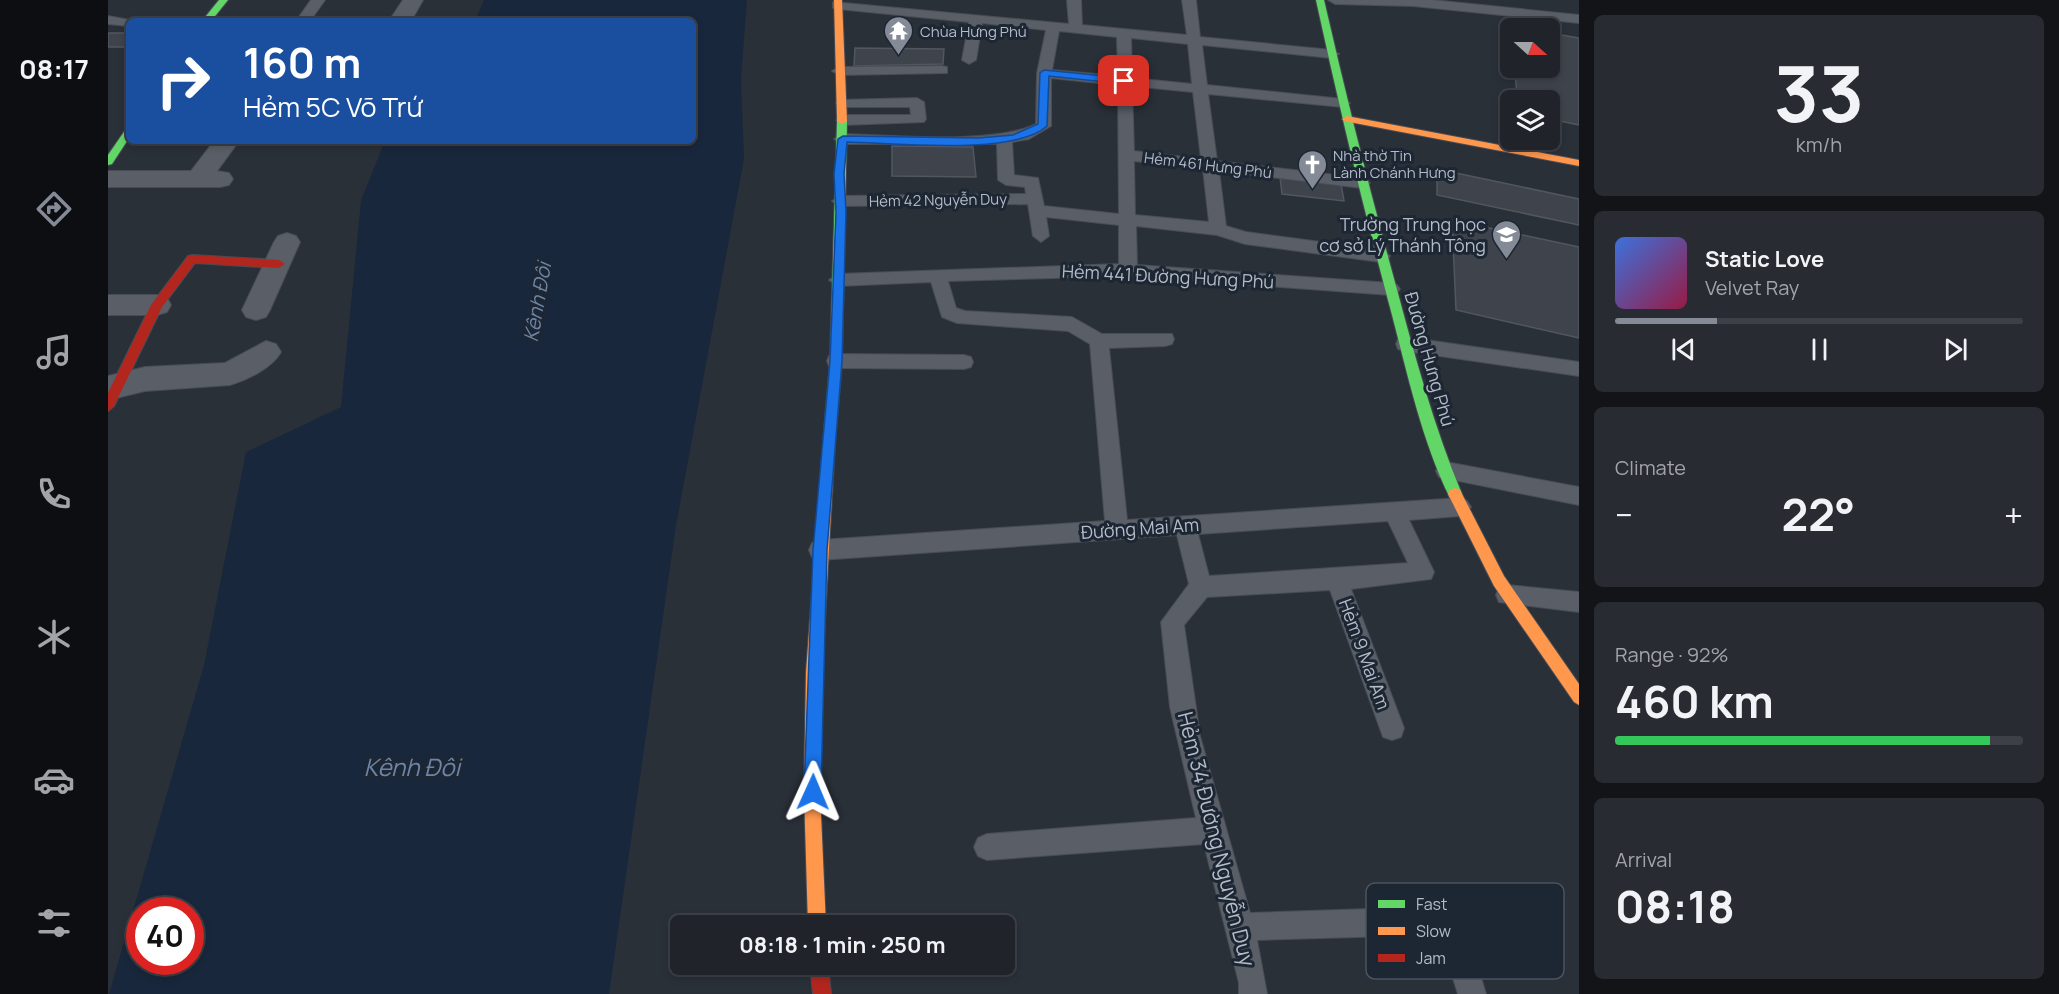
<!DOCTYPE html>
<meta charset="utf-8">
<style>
:root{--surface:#20242a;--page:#282c32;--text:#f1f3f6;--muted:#a2a4a8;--line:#3d4147;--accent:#848b96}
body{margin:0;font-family:Manrope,sans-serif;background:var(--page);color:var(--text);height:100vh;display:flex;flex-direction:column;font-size:22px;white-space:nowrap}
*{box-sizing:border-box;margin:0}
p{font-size:20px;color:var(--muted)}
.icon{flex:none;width:33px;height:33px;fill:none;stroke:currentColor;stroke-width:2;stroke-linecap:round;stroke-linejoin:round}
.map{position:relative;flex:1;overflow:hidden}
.panel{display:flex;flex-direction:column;gap:15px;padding:15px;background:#121417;width:480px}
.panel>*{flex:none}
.hud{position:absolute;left:18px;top:18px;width:570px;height:126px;border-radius:9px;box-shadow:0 3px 9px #0003,0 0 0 2px var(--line);background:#1a4fa0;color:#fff;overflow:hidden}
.needle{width:39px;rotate:111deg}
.fabs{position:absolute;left:1392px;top:18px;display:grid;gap:12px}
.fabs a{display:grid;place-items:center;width:60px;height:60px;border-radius:9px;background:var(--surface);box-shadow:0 3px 9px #0003,0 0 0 2px var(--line);font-size:30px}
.speed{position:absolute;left:18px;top:897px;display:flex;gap:12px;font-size:30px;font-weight:700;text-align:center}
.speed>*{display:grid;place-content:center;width:78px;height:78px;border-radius:50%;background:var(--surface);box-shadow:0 3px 9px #0003,0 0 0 2px var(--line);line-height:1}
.speed .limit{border:9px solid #d22;background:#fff;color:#111}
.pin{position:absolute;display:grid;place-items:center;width:51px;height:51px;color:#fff;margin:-26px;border-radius:12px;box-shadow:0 3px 9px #0006}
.me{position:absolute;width:66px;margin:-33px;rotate:1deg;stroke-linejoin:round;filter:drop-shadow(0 0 4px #0008)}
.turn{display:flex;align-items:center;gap:21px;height:126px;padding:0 18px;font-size:27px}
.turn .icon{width:78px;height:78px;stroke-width:2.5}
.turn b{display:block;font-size:42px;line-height:51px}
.big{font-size:45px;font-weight:700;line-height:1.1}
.panel .card{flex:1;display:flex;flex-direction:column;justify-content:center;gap:9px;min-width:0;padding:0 21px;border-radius:9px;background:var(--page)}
.panel .dial{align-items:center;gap:0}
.dial b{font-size:78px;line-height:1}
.song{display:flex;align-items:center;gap:18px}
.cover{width:72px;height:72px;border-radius:9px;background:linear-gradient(135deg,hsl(220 70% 55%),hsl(340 70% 35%))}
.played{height:6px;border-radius:3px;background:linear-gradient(90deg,var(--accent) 25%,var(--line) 25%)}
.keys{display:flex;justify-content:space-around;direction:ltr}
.heat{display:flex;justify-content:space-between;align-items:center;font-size:33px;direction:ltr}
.charge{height:9px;border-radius:4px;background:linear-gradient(90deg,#34c759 92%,var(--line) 0)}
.trip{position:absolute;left:562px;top:915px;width:345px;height:60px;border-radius:9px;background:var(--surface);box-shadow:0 3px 9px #0003,0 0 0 2px var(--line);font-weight:700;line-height:60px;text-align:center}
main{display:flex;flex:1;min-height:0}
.tabs{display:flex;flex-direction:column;width:108px;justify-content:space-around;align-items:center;background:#0d0e11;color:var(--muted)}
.tabs .icon{width:42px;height:42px}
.tabs .current{color:var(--accent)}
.tabs b{font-size:27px;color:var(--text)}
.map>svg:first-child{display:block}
.water{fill:#19273c;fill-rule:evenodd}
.building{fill:#3f444c;stroke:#52575f;stroke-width:1.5}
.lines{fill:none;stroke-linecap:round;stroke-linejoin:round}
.lane-casing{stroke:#484c55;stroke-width:2}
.street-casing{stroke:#484c55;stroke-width:2}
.fast-casing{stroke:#484c55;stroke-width:2}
.slow-casing{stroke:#484c55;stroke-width:2}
.jam-casing{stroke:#484c55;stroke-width:2}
.lane{fill:#5a5e66;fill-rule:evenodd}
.street{fill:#5a5e66;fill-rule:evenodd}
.fast{fill:#63d668;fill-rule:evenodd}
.slow{fill:#ff974d;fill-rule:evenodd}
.jam{fill:#b3261e;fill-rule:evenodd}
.route{fill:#1a73e8;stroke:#114b97;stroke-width:1.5}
.labels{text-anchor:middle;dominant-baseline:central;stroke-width:6;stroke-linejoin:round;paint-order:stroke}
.far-poi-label{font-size:15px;fill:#b4bcc9;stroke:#1d2633;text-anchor:start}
.far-street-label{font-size:15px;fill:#b4bcc9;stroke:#1d2633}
.poi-label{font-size:18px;fill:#b4bcc9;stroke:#1d2633;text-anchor:end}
.street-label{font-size:18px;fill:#b4bcc9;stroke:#1d2633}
.water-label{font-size:20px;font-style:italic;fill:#6d86a8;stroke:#1d2633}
.near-street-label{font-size:21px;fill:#b4bcc9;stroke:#1d2633}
.near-water-label{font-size:24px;font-style:italic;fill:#6d86a8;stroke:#1d2633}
.key{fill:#1d2633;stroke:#4a5360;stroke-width:1.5}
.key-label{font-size:16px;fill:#b4bcc9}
</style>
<main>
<nav class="tabs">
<b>08:17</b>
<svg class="icon current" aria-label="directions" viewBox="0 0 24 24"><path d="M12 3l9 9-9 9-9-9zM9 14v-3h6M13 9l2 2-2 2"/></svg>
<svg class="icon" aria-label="music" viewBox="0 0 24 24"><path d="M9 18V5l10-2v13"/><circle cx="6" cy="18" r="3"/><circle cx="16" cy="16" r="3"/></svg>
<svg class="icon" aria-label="phone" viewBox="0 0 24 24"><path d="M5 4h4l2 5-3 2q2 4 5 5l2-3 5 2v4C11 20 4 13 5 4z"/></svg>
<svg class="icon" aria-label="climate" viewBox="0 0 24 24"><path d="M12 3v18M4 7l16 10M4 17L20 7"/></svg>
<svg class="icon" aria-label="car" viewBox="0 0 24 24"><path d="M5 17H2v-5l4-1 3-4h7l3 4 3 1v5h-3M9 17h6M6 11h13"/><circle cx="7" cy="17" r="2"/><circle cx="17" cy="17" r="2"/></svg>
<svg class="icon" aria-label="filters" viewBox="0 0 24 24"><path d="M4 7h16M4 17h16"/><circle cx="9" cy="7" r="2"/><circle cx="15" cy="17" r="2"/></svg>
</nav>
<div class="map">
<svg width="1471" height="994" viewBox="0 0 1471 994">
<rect width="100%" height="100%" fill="#2a3038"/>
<path class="water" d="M376,0H639L633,79L636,159L568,526L501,994H1L96,665L138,452L233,407L253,200L277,141H585V21H367ZM32,910H82V962H32Z"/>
<g class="building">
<rect x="0" y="33" width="21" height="14"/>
<path d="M1442,33L1471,38V125L1442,119V100L1409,98L1407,70L1440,76L1439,71L1422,68H1442Z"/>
<path d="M747,48L836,49L835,64L746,66Z"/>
<path d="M784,146L865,147L868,177L784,176Z"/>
<path d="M1329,169L1471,199V225L1329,195Z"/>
<path d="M1172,177L1233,184L1236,201L1174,194Z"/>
<path d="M1344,220L1471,247V338L1348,310Z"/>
</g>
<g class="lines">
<defs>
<g id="lane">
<path d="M203,0H217L202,21H188Z"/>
<path d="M959,0H973L974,25L1079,35L1074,0H1088L1092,37L1224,50L1231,54L1224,58L1094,45L1099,85L1235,99L1242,103L1235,107L1100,94L1109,161L1254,178L1262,183L1254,188L1111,171L1118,226L1138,232L1273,250L1282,256L1279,260L1273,262L1137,244L1109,235L1028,226L1029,265L1283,283L1289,285L1292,289L1289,293L1283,295L1020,276L840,281L848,308L857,311L964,317L994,334H1064L1066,339L1064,344L1057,346L1001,348L1019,520L1352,498L1359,501L1363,507L1359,513L1352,516L1301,520L1326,572L1323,579L1243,589L1296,728L1293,737L1284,740L1275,737L1222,590L1099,597L1076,625L1092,736L1142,913L1324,907C1361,923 1367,959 1378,994H1350L1336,950L1319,935L1149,940L1159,994H1131V983L1096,844L879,860L870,856L866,847L870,838L879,834L1088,818L1062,707L1053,622L1081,584L1069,535L712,560L704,557L701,550L704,543L712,540L997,521L982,344L960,331L849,323L834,317L823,282L730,286L721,280L730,274L1011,264V225L938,217L941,236L933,242L925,236L920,204L732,206L724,201L732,196L918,194L917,187L898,185L890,180L889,144H734L726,139L734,134C783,135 886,145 928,124L929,73L938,30L874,23L868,60L861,64L854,60L861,22L730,9L725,8V2L961,24ZM951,31L1009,37L1010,76L944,70ZM1023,38L1080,44L1084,84L1024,78ZM943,78L1010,85L1011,214L936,206L930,178L906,175L904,142L921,139L943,126ZM1024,86L1085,92L1093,159L1026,151ZM1026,161L1095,169L1101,222L1027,215ZM1280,521L1300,563L1101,576L1090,534Z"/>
<path d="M1220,0H1324L1471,15V23L1305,6L1227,4Z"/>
<path d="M0,16L27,21H21V26L0,24Z"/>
<path d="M834,66L839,67V73L731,75L724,71L731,67Z"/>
<path d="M809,98L816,102L818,119L816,122L735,125L728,120L735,115H803L802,107H735L728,103L730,100Z"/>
<path d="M1297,337L1471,362V376L1297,351L1290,349L1288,344L1290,339Z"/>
<path d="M728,354L856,355L863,357L865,362L863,367L856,369L728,368L721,366L719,361L721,356Z"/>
<path d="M1338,462L1471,487V505L1331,477L1328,471L1331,465Z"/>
<path d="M1399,585L1471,592V612L1391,602L1388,595L1391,588Z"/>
</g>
<g id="street">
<path d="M295,0H315L303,21H281Z"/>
<path d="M106,141H131L109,171L121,173L125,179L121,185L112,187H0V171H83Z"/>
<path d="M179,233L188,236L192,242L162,310L158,317L148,320L138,317L134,310L166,242L170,236Z"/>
<path d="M0,295H49L59,298L63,305L59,312L49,315H0Z"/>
<path d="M158,341L168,344L173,352C164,368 139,380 122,385L37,391L0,400V376L37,367L117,363Z"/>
</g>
<g id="fast">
<path d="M111,0H120L103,21H94Z"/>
<path d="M1208,0H1216C1238,96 1262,192 1288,286C1307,357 1326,427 1354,494L1352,498H1342C1314,441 1300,376 1284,315C1256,211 1231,106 1208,0Z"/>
<path d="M734,118L739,121L734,361L727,443L726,447H716L715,443L722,361L729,121Z"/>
<path d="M21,128V138L4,164L0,165V155L18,129Z"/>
</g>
<g id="slow">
<path d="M726,0H734L739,121L734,124L729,121Z"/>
<path d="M1239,116L1471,160V166L1236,121L1234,119Z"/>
<path d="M721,438L726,439L727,443L714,672L712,792L718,926H700L696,792L698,672L715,443L716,439Z"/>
<path d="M1347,488L1352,490L1396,576L1471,684V705L1466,702L1386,586L1340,494L1342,490Z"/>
</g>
<g id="jam">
<path d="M84,255L171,260L177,264L171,268L87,263L54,307L6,406L0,411V393L43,305L80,256Z"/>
<path d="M702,964H720L723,994H705Z"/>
</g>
</defs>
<use href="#lane" class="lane-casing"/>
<use href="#street" class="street-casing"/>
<use href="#fast" class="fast-casing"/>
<use href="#slow" class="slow-casing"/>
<use href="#jam" class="jam-casing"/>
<use href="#lane" class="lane"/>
<use href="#street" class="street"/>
<use href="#fast" class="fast"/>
<use href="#slow" class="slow"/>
<use href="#jam" class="jam"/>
</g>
<path class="route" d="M936,70L1016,78L1021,81L1016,84L941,76L939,126C906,156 786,143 739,142L736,174L738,212L734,361L719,550L713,792L710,798L705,801L699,798L696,792L705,550L722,361L728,212L726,174L730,139L735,136L870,138L905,135L930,124L932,73Z"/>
<defs>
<symbol id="temple-pin" viewBox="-11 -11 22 30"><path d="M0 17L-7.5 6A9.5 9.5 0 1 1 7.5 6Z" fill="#848b96" stroke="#1d2633"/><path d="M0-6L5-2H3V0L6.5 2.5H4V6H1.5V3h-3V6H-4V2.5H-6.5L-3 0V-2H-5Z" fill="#fff"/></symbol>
<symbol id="church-pin" viewBox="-11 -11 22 30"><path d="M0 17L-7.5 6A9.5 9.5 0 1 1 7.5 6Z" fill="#848b96" stroke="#1d2633"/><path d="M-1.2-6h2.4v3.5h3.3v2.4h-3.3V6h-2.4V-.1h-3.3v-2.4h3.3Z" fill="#fff"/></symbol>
<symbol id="school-pin" viewBox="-11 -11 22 30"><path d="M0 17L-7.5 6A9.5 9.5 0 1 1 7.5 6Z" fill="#848b96" stroke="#1d2633"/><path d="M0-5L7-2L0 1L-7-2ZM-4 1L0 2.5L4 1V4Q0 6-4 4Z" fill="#fff"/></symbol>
</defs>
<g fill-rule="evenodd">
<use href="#temple-pin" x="774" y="14" width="33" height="45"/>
<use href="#church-pin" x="1188" y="148" width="33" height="45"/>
<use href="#school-pin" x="1382" y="218" width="33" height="45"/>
</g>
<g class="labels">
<g class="far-poi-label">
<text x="812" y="31">Chùa Hưng Phú</text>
<text x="1225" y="155">Nhà thờ Tin<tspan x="1225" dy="17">Lành Chánh Hưng</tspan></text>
</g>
<g class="far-street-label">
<text transform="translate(1100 165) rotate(7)">Hẻm 461 Hưng Phú</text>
<text transform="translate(830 200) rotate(-1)">Hẻm 42 Nguyễn Duy</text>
</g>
<g class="poi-label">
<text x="1378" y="224">Trường Trung học<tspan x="1378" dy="21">cơ sở Lý Thánh Tông</tspan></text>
</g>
<g class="street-label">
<text transform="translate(1060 276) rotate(3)">Hẻm 441 Đường Hưng Phú</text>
<text transform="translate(1322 359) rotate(74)">Đường Hưng Phú</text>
<text transform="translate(1032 528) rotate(-4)">Đường Mai Am</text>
<text transform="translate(1257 654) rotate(70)">Hẻm 9 Mai Am</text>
</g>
<g class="water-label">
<text transform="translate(429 302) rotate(-80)">Kênh Đôi</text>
</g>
<g class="near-street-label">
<text transform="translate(1109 839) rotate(76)">Hẻm 34 Đường Nguyễn Duy</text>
</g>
<g class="near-water-label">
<text x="304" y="766">Kênh Đôi</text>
</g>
</g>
<rect x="1258" y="883" width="198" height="96" rx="9" class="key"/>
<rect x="1270" y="900" width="27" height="8" fill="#63d668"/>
<rect x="1270" y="927" width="27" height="8" fill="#ff974d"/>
<rect x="1270" y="954" width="27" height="8" fill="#b3261e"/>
<g class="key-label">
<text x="1308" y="910">Fast</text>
<text x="1308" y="937">Slow</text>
<text x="1308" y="964">Jam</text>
</g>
</svg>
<div class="fabs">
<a><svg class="needle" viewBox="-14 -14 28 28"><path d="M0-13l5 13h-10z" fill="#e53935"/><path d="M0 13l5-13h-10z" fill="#a2a4a8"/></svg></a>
<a><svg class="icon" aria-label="layers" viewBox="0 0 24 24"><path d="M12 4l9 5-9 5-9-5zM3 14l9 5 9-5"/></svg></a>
</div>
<div class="speed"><div class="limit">40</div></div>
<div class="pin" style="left:1016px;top:81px;background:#d93025"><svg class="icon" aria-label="arrive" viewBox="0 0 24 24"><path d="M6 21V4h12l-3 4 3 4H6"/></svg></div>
<svg class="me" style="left:705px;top:792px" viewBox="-20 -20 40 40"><path d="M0-17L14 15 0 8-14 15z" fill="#1a73e8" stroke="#fff" stroke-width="4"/></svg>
<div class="trip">08:18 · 1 min · 250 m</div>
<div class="hud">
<div class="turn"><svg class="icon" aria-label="right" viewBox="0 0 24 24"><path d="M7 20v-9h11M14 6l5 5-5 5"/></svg><div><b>160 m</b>Hẻm 5C Võ Trứ</div></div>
</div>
</div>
<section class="panel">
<div class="card dial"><b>33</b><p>km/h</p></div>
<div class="card">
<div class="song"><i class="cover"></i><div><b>Static Love</b><p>Velvet Ray</p></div></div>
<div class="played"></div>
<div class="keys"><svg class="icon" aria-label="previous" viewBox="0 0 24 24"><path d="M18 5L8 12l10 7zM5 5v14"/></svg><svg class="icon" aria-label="pause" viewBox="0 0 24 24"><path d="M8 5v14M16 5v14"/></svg><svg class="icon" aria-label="next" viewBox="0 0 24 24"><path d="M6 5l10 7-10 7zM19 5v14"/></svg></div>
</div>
<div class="card"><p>Climate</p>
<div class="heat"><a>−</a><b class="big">22°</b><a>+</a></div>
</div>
<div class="card"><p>Range · 92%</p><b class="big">460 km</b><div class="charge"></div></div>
<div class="card"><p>Arrival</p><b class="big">08:18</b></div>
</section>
</main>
